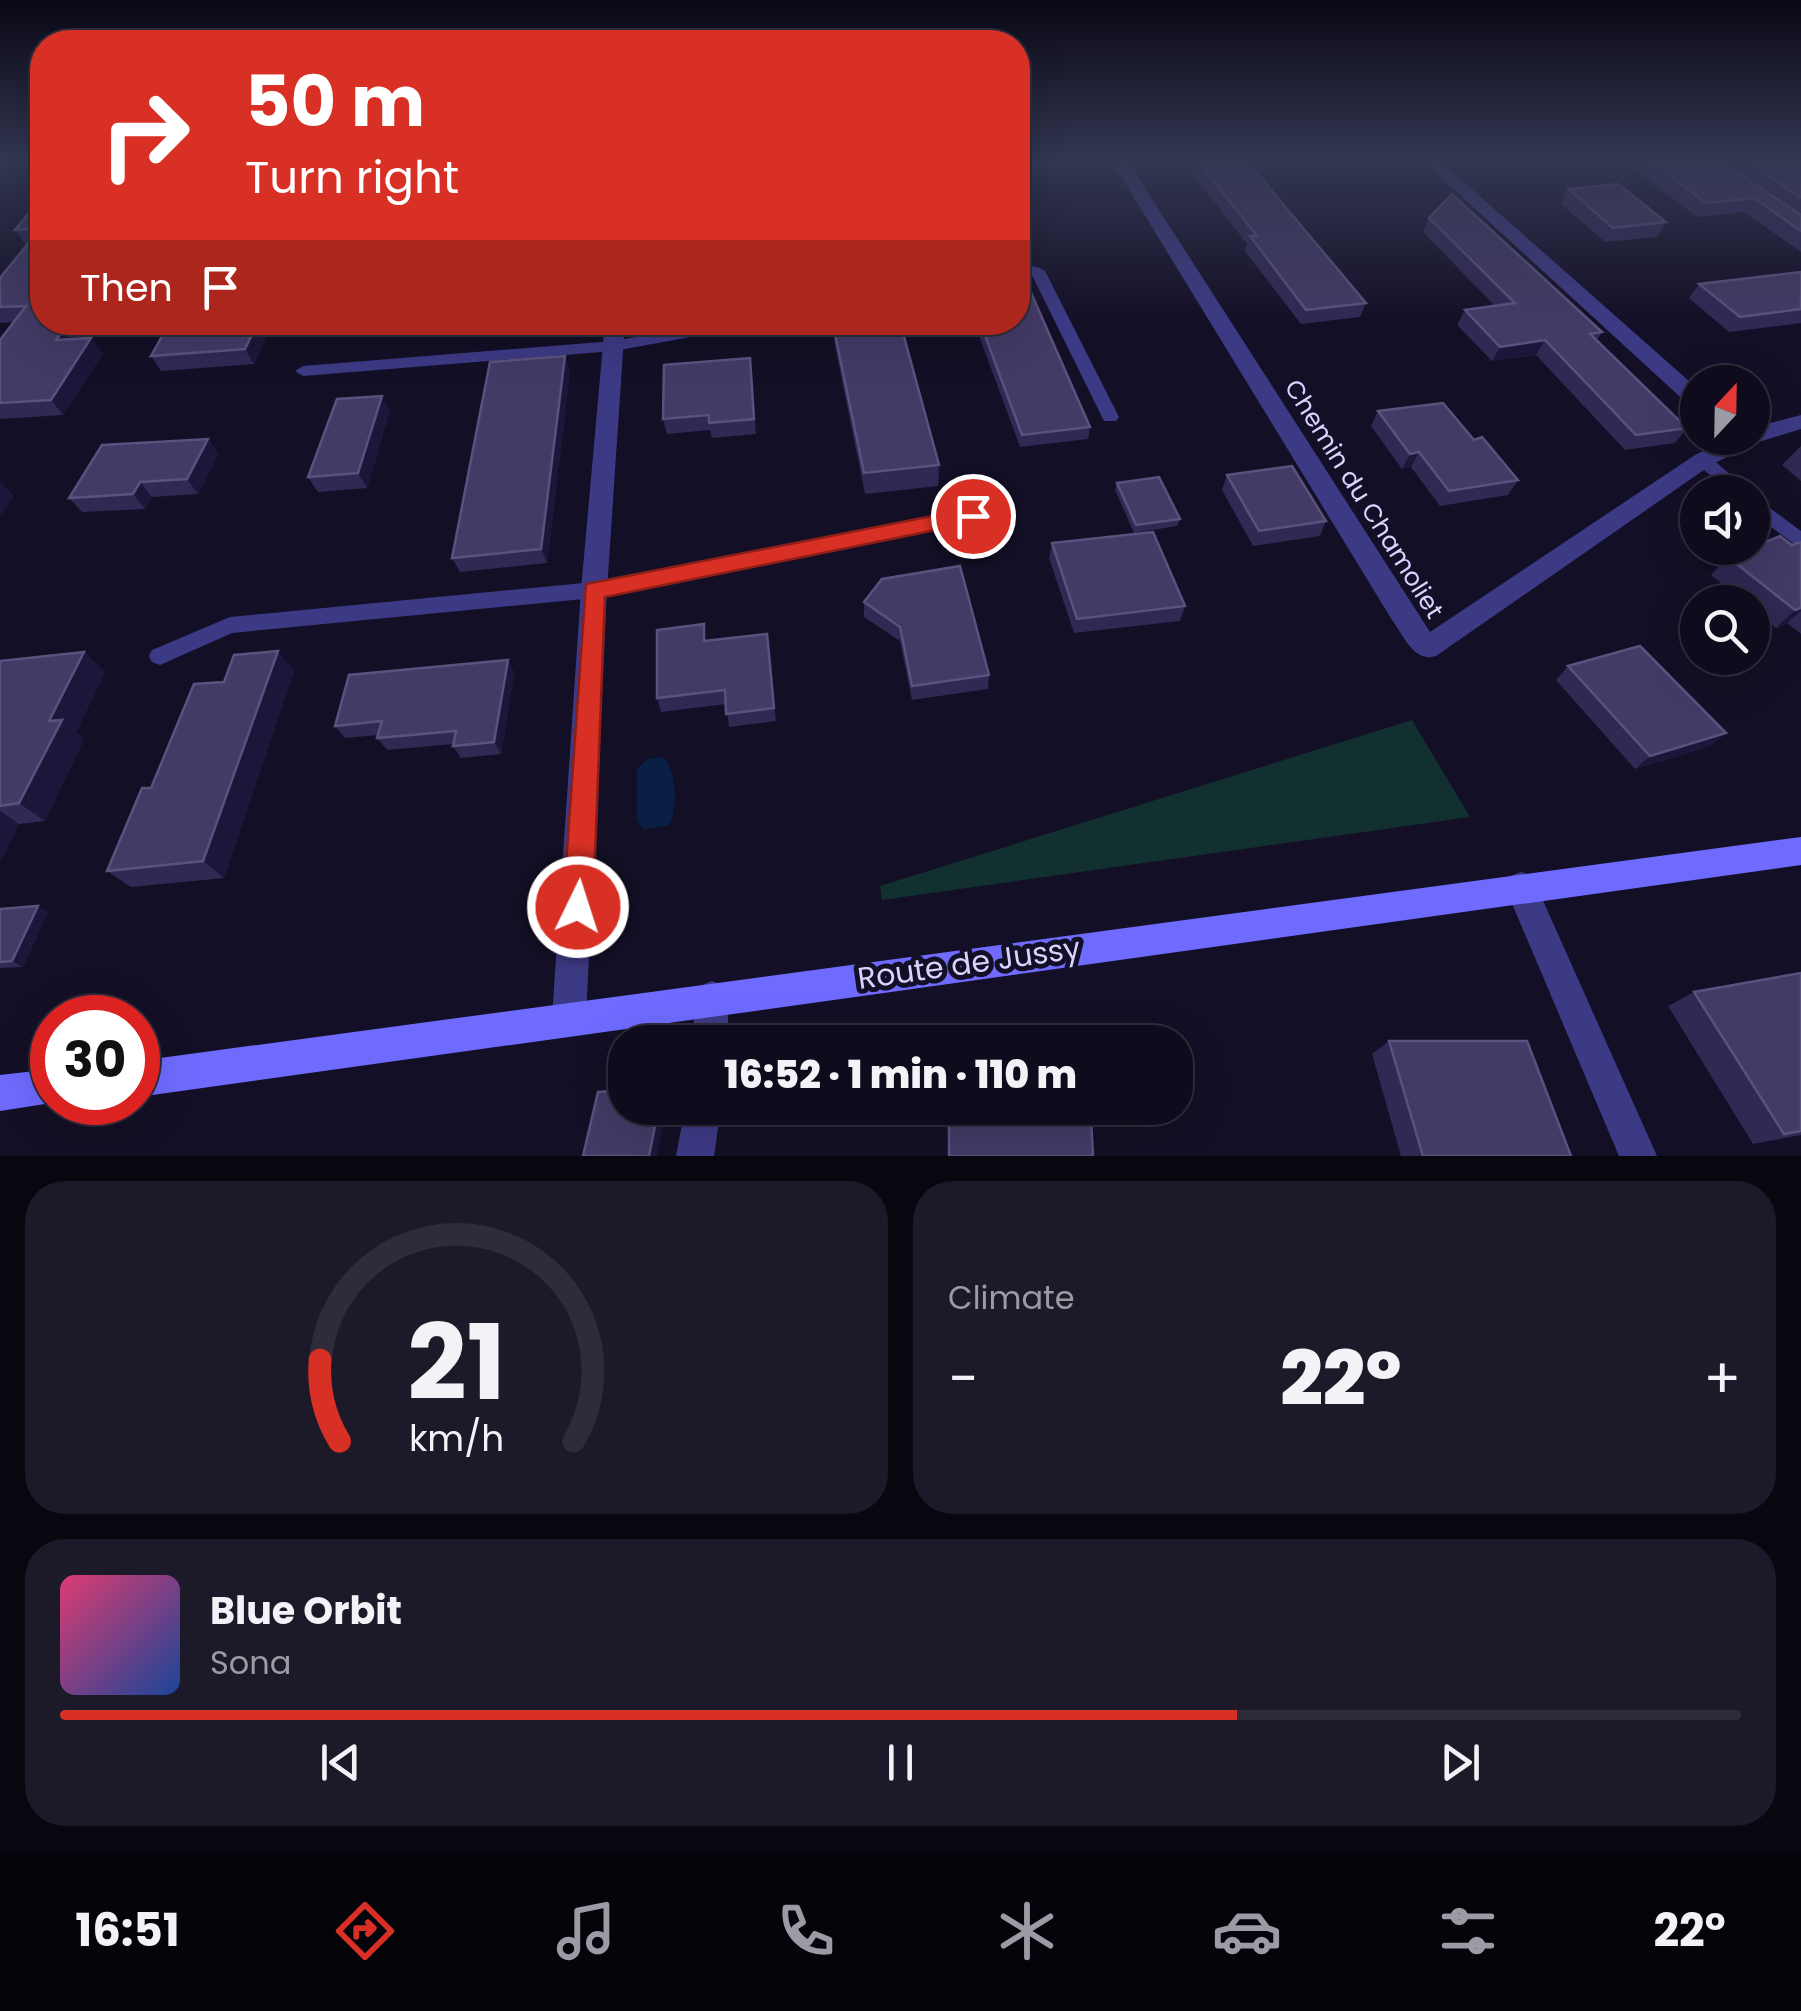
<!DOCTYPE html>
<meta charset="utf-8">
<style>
:root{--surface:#0e0b1c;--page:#1c1929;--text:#f1f3f6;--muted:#9b9ba3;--line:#2e2b3b;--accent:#d93025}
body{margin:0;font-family:Poppins,sans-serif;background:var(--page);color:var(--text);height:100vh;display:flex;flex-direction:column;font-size:38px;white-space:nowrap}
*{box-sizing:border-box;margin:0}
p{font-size:32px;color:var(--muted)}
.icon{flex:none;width:55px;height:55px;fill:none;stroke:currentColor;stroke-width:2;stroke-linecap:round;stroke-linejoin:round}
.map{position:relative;height:1156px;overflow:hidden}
.side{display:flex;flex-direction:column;gap:25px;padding:25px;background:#08060f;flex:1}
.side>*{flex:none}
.guide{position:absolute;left:30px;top:30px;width:1000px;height:305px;border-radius:40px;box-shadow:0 10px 40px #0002,0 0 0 2px var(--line);background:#d93025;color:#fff;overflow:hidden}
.needle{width:65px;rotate:22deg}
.buttons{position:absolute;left:1680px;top:365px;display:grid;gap:20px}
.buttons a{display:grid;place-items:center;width:90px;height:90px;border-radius:50%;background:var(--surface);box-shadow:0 10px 40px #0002,0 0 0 2px var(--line);font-size:50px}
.speed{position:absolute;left:30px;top:995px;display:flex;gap:20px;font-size:50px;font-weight:700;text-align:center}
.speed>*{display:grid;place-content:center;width:130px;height:130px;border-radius:50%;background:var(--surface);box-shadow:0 10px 40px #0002,0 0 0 2px var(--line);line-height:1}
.speed .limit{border:15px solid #d22;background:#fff;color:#111}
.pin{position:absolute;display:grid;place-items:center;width:85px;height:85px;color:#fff;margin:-42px;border:5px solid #fff;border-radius:50%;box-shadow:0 2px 10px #0007}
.me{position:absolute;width:110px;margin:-55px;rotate:4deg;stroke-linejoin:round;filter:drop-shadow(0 0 8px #0008)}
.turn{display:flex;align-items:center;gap:35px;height:210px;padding:0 50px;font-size:45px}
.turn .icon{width:130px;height:130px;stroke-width:2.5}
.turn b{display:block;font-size:70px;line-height:85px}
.then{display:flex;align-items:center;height:95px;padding:0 50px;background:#0003;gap:20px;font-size:38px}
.big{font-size:75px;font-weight:800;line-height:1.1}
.side .card{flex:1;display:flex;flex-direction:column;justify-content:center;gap:15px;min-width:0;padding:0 35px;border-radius:40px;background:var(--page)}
.side .dial{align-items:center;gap:0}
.dial svg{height:260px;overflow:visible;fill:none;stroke:var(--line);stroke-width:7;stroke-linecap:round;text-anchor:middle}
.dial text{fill:var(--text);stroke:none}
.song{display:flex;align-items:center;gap:30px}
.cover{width:120px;height:120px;border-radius:15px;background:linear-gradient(135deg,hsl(340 70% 55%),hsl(220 70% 35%))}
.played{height:10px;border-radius:5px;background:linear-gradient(90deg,var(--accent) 70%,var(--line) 70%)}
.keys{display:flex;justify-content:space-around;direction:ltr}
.heat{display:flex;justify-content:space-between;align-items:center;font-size:55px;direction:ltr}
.side .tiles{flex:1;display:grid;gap:25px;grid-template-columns:1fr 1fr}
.card:last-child{grid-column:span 2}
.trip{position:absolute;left:608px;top:1025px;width:585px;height:100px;border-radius:40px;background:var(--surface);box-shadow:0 10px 40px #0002,0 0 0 2px var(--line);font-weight:800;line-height:100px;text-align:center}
.menu{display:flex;height:160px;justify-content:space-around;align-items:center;background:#06040b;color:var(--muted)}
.menu .icon{width:70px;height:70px}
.menu .selected{color:var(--accent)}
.menu b{font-size:45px;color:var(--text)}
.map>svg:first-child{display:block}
.green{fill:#12302f}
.water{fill:#0a1f44}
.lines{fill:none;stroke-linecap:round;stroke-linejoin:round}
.lane{fill:#3d3a85;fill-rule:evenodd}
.street{fill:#3d3a85;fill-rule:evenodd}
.secondary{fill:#6f6bff;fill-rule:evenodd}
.wall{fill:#312854}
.shaded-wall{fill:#1d163a}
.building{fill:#433a66;stroke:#5a527e;stroke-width:2.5}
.route{fill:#d93025;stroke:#8d1f18;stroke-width:2.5}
.labels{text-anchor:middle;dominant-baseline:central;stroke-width:10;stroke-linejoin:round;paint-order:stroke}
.street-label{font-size:25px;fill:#d9d4ff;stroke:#130f26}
.near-street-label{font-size:30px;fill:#d9d4ff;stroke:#130f26}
</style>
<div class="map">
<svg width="1801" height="1156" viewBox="0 0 1801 1156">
<rect width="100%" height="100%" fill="#130f26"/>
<path class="green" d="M1412,720L1470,817L882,900L880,886Z"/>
<path class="water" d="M664,757C676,771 679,811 668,826L644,829L637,821V769L648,759Z"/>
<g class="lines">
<g class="lane">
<path d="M1018,265L1038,267L1045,271L1119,417L1116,421H1104L1032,275L1018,273Z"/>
<path d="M716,322H753L745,327L614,351L303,376L295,371L303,366L614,341Z"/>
<path d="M1703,454L1709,456L1750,492H1730L1697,464L1694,460Z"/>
<path d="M1752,495L1801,531V549L1752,513Z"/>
<path d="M973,508L982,515L980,520L594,598L232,633L160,665L152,662L149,656L152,650L230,617L594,582Z"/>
</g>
<g class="street">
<path d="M1111,160H1127L1430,632L1695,455L1730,438H1752V428L1801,415V429L1755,443L1711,465L1436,656C1414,663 1404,636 1392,620Z"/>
<path d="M1422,160H1439L1698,389V408L1690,406Z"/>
<path d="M605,322H625L607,590L586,1017L581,1029L569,1034L557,1029L552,1017L581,590Z"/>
<path d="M1521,872L1532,876L1657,1156H1619L1505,887L1510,876Z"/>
<path d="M712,981L724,986L729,998L727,1042H693L695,998L700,986Z"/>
<path d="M685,1108H721L714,1156H676Z"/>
</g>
<g class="secondary">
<path d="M1801,837V865L138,1097V1061Z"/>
<path d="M52,1069V1102H58L0,1111V1075Z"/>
</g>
</g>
<g class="wall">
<path d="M1182,160H1246L1366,303L1360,317L1301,324L1245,251L1247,244Z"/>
<path d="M1622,160H1801V252L1744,212L1697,217Z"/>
<path d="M1568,189L1666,222L1657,237L1605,242L1561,204Z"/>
<path d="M42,197V322H91L79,338L103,353L63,415L0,419V340L13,322L0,323V278L27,244L26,245L15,230Z"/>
<path d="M1429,218L1602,332L1597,340L1687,428L1675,443L1625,450L1536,355L1492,361L1457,325L1465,310L1495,306L1423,232Z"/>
<path d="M1801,272V323L1729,332L1689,298L1699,284Z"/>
<path d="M170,322H273L254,364L161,371L151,356Z"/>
<path d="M834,322H900L939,465L938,486L865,494L835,346L833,325Z"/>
<path d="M974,322H1018L1090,427L1088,439L1020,447Z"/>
<path d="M570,371L547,563L460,572L452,558Z"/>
<path d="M752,372L756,434L712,438L710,430L667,434L663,419Z"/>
<path d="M390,410L367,488L318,492L308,477Z"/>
<path d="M1378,411L1474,440L1518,480L1508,495L1440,506L1411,467L1402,469L1371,426Z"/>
<path d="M208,439L218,454L198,494L152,497L145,509L82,512L69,498Z"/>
<path d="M1801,446V481L1782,465Z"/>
<path d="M1227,475L1326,521L1320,536L1253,546L1222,490Z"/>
<path d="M1117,483L1180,519L1177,526L1134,533L1115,490Z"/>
<path d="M1801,542V634L1787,623L1776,628L1752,609V602H1745L1711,575L1728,557L1792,545Z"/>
<path d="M1052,543L1185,606L1180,621L1074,633L1049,558Z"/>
<path d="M864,602L989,675L988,689L912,700L900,641L864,617Z"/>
<path d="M708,640L770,648L776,721L729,727L726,704L661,712L657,698Z"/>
<path d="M84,652L105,672L76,732L84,739L45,821L19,824L0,862V661Z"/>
<path d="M508,660L514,673L501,754L461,758L453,746V744L387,750L377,738L378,735L345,738L335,726Z"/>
<path d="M1568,666L1726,733L1710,746L1635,769L1556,680Z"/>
<path d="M294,671L224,878L131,887L107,871L151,788L224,682Z"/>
<path d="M0,909L48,912L23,967L0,968Z"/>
<path d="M1801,973V1135L1753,1144L1668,1006L1694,992Z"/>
<path d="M1389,1041L1571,1156H1401L1372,1054Z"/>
</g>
<g class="shaded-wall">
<path d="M69,322H91L68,355L56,340Z"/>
<path d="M258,322H273L254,364L245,349Z"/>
<path d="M91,338L103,353L63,415L51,400Z"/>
<path d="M1545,340L1536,355L1492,361L1500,347Z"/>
<path d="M565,356L570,371L547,563L541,549Z"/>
<path d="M750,358L752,372L756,434L754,419Z"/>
<path d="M382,396L390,410L367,488L358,473Z"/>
<path d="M208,439L218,454L198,494L187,479Z"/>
<path d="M1419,452L1411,467L1402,469L1410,454Z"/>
<path d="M0,481L14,496L0,516Z"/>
<path d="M140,482L152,497L145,509L133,494Z"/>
<path d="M1801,608V611L1787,623L1776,628L1795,610Z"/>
<path d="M767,634L770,648L776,721L774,708Z"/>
<path d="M278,651L294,671L224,878L203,861Z"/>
<path d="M84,652L105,672L76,732L84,739L45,821L19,803L49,721Z"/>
<path d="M508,660L514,673L501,754L494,742Z"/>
<path d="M1726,733L1710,746L1635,769L1650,756Z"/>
<path d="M0,811L19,824L0,862Z"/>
<path d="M38,906L48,912L23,967L12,961Z"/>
<path d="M656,1108H659L664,1119L657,1156H649Z"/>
</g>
<g class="building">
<path d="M1197,160H1246L1366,303L1306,310L1250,236H1257Z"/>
<path d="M1647,160H1718L1801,215V231L1754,198L1706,203Z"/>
<path d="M1745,160H1801V198Z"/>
<path d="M1618,184L1666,222L1613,228L1568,189Z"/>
<path d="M1452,194L1602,332L1590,334L1687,428L1636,435L1545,340L1500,347L1465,310L1515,303L1429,218Z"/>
<path d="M42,197V322H69L56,340L91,338L51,400L0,403V340L26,306L0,307V278L40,229L15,230Z"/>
<path d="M1018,263L1090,427L1022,435L980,322H1018Z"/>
<path d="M1801,272V309L1740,317L1699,284Z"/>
<path d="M170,322H258L245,349L151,356Z"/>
<path d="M837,322H900L939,465L864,473L833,325L837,324Z"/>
<path d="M565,356L541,549L452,558L490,362Z"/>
<path d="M750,358L754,419L709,423V415L663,419L664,365Z"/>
<path d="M382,396L358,473L308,477L337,399Z"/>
<path d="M1443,403L1474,440L1482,437L1518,480L1449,491L1419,452L1410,454L1378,411Z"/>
<path d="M208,439L187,479L140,482L133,494L69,498L102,445Z"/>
<path d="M1292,466L1326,521L1259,531L1227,475Z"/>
<path d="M1159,477L1180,519L1136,525L1117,483Z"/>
<path d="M1153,532L1185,606L1077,619L1052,543Z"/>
<path d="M1780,536L1792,545L1801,542V608L1795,610L1728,557Z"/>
<path d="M960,566L989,675L912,686L900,627L864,602L882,579Z"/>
<path d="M704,624V641L767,634L774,708L726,714L725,690L657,698V630Z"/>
<path d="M1640,646L1726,733L1650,756L1568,666Z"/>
<path d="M278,651L203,861L107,871L142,788H151L194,684L224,682L234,655Z"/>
<path d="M84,652L49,721L62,720L19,803L0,806V661Z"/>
<path d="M508,660L494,742L453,746L456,731L377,738L382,721L335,726L349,675Z"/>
<path d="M38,906L12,961L0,962V909Z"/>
<path d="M1801,973V1131L1784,1134L1694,992Z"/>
<path d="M1389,1041H1527L1571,1156H1423Z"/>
<path d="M625,1090V1108H656L658,1111L649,1156H583L598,1092Z"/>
<path d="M949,1113L1091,1119L1093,1156H949Z"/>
</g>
<linearGradient id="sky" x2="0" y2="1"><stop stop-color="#0a0815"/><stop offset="0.5" stop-color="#333752"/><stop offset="1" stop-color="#333752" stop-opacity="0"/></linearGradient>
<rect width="1801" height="321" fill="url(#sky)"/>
<path class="route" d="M973,508L980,510L984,516L980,521L605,597L593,907L588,917L578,921L568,917L563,907L586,584Z"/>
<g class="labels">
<g class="street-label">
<text transform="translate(1364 499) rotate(58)">Chemin du Chamoliet</text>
</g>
<g class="near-street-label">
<text transform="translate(969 963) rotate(-8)">Route de Jussy</text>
</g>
</g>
</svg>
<div class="buttons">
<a><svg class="needle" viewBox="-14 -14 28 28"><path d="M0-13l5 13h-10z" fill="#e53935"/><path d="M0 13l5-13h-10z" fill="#9b9ba3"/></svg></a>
<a><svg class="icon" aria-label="sound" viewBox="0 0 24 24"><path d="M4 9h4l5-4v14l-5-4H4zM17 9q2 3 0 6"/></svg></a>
<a><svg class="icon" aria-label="search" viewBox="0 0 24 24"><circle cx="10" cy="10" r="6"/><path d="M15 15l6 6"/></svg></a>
</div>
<div class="speed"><div class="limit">30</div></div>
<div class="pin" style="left:973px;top:516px;background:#d93025"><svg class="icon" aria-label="arrive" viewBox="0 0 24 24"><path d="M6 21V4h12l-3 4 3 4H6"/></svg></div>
<svg class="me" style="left:578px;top:907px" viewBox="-20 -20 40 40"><circle r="17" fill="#d93025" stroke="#fff" stroke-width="3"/><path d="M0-11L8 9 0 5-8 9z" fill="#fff"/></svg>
<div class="trip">16:52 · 1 min · 110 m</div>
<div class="guide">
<div class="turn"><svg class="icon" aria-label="right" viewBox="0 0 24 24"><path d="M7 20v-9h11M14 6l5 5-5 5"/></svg><div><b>50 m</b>Turn right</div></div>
<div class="then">Then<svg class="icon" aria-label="arrive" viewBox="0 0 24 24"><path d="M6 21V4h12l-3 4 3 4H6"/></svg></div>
</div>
</div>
<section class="side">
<div class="tiles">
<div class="card dial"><svg viewBox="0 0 100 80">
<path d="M14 69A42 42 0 1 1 86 69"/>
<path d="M14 69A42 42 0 0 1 8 44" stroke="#d93025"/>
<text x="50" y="56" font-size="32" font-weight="700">21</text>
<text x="50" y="72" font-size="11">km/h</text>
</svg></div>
<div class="card"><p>Climate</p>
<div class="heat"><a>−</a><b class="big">22°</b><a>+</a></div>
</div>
<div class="card">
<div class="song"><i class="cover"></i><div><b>Blue Orbit</b><p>Sona</p></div></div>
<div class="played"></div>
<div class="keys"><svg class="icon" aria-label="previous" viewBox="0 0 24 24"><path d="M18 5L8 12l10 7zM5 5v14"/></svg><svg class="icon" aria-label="pause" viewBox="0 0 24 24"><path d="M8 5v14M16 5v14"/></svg><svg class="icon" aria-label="next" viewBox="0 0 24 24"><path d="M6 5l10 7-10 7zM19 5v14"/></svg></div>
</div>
</div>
</section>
<nav class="menu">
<b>16:51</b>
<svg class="icon selected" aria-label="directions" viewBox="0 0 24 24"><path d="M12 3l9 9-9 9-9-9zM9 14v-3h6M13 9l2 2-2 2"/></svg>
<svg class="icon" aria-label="music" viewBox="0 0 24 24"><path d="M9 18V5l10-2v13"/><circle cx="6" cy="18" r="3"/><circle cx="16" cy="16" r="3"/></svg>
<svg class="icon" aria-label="phone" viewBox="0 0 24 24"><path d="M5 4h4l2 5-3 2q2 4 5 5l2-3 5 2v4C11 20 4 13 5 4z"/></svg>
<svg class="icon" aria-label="climate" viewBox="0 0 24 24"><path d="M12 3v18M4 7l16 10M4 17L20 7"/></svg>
<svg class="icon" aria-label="car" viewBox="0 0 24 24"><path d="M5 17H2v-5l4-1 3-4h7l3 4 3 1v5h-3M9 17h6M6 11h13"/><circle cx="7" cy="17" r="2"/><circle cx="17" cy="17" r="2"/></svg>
<svg class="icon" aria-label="filters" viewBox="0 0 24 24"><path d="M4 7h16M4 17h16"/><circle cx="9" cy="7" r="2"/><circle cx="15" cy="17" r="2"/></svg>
<b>22°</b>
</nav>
